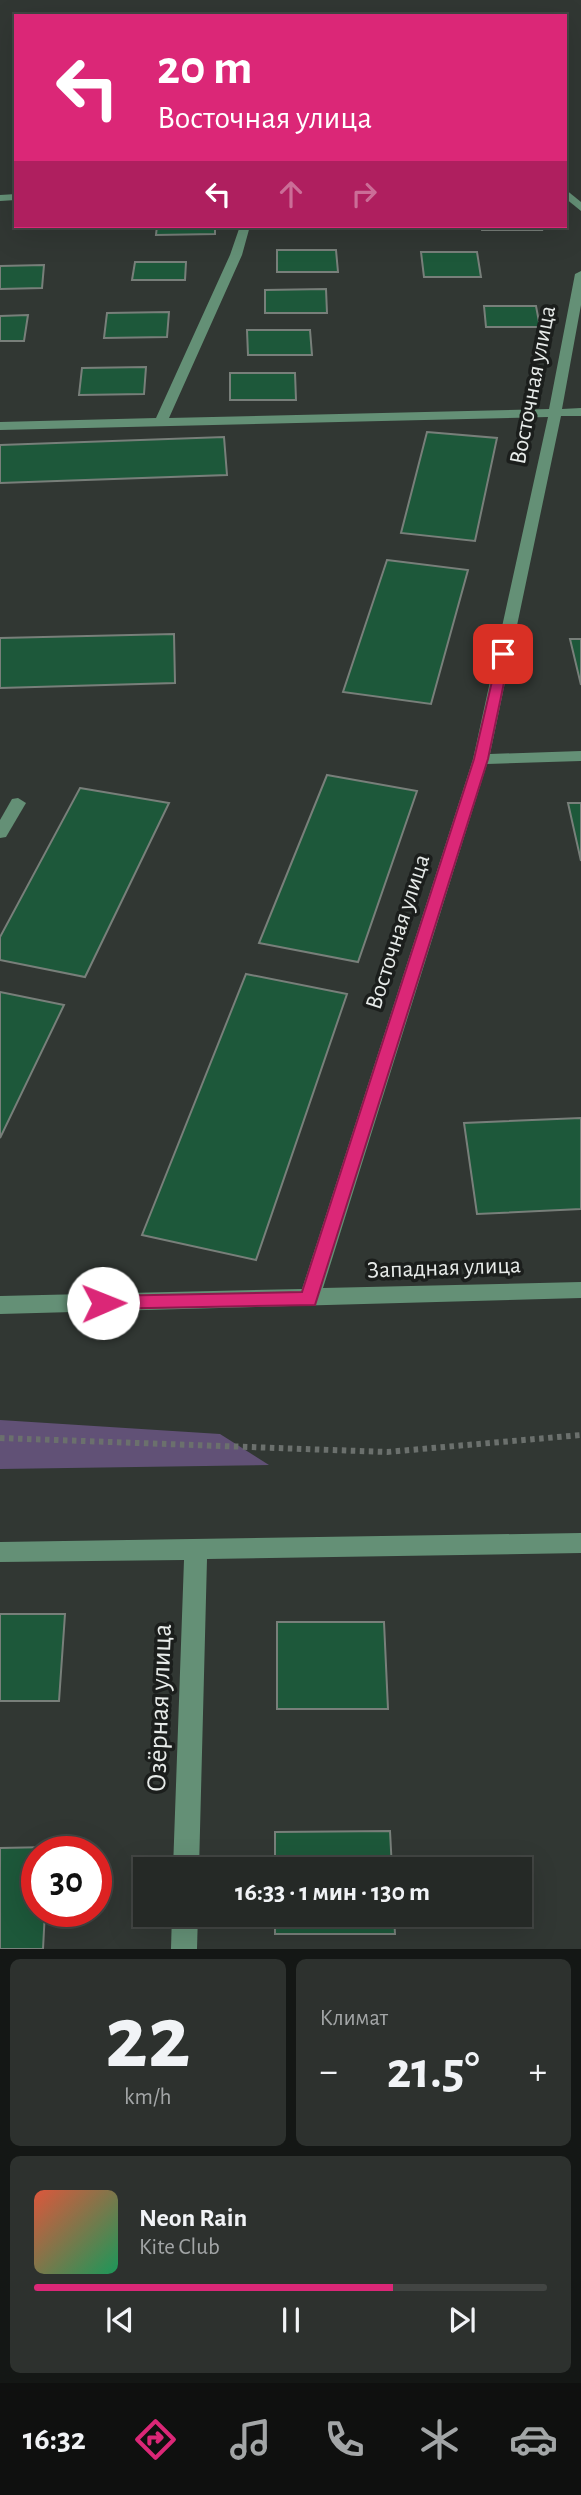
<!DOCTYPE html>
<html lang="ru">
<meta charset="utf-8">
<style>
:root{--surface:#252926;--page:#2d312e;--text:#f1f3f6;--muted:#a3a6a7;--line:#424543;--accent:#db2777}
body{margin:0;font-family:"Alegreya Sans",sans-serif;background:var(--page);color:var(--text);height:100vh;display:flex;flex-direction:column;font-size:26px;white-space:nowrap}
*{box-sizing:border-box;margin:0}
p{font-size:23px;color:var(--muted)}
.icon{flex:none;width:38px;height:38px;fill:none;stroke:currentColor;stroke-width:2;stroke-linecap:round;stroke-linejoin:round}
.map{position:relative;height:1949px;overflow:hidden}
.drawer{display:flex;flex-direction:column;gap:10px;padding:10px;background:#141715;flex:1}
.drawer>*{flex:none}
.guide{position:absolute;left:14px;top:14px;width:553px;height:214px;border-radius:0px;box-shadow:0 7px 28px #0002,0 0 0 2px var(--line);background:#db2777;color:#fff;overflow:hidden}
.speed{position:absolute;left:21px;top:1836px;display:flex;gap:14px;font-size:35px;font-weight:700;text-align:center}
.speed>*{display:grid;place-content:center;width:91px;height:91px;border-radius:50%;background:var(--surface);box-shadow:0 7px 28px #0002,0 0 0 2px var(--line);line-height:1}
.speed .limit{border:10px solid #d22;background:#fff;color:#111}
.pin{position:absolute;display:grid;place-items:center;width:60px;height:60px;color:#fff;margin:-30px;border-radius:14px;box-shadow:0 4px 10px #0006}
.me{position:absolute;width:77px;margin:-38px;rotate:89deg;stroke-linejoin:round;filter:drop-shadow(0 0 5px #0008)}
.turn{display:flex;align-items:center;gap:24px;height:147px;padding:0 28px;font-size:32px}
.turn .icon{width:91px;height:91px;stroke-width:2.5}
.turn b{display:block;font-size:49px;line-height:60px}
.lanes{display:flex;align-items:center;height:66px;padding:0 28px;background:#0003;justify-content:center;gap:35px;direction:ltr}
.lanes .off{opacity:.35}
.big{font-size:52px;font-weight:700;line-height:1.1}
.drawer .widget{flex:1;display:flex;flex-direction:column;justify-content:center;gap:10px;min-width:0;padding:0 24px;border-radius:10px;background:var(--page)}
.drawer .dial{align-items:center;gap:0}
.dial b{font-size:91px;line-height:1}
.song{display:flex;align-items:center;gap:21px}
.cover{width:84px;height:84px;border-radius:10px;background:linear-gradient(135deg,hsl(10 70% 55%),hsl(150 70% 35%))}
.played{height:7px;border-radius:4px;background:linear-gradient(90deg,var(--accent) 70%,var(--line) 70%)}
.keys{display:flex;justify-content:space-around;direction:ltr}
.heat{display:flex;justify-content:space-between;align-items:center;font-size:38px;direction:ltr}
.drawer .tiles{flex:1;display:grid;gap:10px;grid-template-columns:1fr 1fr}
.widget:last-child{grid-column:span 2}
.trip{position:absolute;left:133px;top:1857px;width:399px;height:70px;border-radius:0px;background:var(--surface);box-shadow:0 7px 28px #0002,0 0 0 2px var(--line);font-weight:700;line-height:70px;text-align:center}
.tabs{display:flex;height:112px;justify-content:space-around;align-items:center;background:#0f100f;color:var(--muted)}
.tabs .icon{width:49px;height:49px}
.tabs .active{color:var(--accent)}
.tabs b{font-size:32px;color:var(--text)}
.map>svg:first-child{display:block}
.green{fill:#615176}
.building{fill:#1d583a;stroke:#787f7a;stroke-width:2}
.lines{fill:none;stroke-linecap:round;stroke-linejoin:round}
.path{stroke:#6b706d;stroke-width:6;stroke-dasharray:4.5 4.5;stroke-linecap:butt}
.minor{fill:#649076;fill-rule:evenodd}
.route{fill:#db2777;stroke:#8e194d;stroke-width:2}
.labels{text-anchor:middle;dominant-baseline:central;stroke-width:7;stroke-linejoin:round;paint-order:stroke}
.street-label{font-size:24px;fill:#e7ebe9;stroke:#1b1e1c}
.near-street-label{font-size:28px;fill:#e7ebe9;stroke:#1b1e1c}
</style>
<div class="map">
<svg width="581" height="1949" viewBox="0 0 581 1949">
<rect width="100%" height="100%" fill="#313733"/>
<path class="green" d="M0,1420L220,1434L269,1465L0,1469Z"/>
<g class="building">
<path d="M157,226H215V234L156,235Z"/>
<path d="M481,226H541L542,230H482Z"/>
<path d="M277,250H336L338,272H277Z"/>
<path d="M421,252H477L481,277H424Z"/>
<path d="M135,262H186L185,280H132Z"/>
<path d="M44,265L42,288L0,289V266Z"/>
<path d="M326,289L327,313H265V290Z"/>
<path d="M484,306H536L540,327H486Z"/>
<path d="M169,312L167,337L104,338L107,313Z"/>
<path d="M28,315L24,341H0V316Z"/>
<path d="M247,330H310L312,355H248Z"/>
<path d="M146,367L144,394L79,395L82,368Z"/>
<path d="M230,373H295L296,400H230Z"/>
<path d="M427,432L497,438L475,541L401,533Z"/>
<path d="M224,437L227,475L0,483V445Z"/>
<path d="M387,560L468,570L431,704L343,692Z"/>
<path d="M174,634L175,683L0,688V638Z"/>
<path d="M570,639H581V685Z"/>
<path d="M327,775L417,791L358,962L259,943Z"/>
<path d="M80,788L169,803L85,977L0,960V937Z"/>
<path d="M568,803H581V861Z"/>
<path d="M246,974L347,994L256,1260L142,1235Z"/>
<path d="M0,992L64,1005L0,1138Z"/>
<path d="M581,1118V1209L477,1214L464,1123Z"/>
<path d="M0,1614H65L59,1701H0Z"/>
<path d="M277,1622H384L388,1709H277Z"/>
<path d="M390,1831L392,1869H275V1832Z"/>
<path d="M50,1847L49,1852H37V1911H45L43,1949H0V1848Z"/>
<path d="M275,1914H394L395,1934H275Z"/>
</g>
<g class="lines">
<path class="path" d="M0,1438L387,1452L581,1435"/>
<g class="minor">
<path d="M565,189L581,202V211L565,198Z"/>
<path d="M16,194V200L0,201V195Z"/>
<path d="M240,226H250L242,255L169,418L549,409L575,274L581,271V305L562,409L581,408V416H561L490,754L581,751V761L487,764L323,1288L581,1282V1298L0,1314V1296L302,1289L473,759L548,417L0,430V422L156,418L230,255Z"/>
<path d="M18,798L26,803L6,837L0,838V820L12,799Z"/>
<path d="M581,1533V1553L207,1559L199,1869H173L184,1560L0,1562V1542Z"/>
<path d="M172,1914H198L197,1949H171Z"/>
</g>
</g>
<path class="route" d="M499,651L510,654L488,759L315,1305L96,1309L94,1303L96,1298L103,1296L302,1292L474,759Z"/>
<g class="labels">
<g class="street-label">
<text transform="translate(533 385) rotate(-79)">Восточная улица</text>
<text transform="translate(398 932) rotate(-72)">Восточная улица</text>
<text transform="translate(444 1268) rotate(-2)">Западная улица</text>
</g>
<g class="near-street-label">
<text transform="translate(160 1708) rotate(-88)">Озёрная улица</text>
</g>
</g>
</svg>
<div class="speed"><div class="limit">30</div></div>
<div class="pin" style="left:503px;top:654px;background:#d93025"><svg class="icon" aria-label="arrive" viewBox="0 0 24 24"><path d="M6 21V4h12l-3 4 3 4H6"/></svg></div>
<svg class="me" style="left:103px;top:1303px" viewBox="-20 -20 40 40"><circle r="19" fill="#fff"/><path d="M0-13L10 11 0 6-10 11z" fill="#db2777"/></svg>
<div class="trip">16:33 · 1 мин · 130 m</div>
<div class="guide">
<div class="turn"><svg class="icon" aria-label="left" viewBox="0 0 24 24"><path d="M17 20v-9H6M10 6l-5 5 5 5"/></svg><div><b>20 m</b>Восточная улица</div></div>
<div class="lanes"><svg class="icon" aria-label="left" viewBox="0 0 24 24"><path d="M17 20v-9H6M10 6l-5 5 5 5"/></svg><svg class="icon off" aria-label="ahead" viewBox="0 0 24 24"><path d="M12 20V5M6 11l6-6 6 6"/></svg><svg class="icon off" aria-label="right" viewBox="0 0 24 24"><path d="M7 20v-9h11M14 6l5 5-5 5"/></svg></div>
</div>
</div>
<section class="drawer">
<div class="tiles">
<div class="widget dial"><b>22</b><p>km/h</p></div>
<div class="widget"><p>Климат</p>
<div class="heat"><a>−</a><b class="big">21.5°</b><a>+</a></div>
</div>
<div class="widget">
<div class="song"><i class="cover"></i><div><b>Neon Rain</b><p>Kite Club</p></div></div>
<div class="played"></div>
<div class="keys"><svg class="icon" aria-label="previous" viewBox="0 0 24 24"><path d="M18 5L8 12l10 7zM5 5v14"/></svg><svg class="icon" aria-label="pause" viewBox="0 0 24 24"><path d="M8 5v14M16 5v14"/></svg><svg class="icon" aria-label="next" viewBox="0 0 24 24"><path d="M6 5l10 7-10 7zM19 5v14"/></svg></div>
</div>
</div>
</section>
<nav class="tabs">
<b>16:32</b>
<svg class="icon active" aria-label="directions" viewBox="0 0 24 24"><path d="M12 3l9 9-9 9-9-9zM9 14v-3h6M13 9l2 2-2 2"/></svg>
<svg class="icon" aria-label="music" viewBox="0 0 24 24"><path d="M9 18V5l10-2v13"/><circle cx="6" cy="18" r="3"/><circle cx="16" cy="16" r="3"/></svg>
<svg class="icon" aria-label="phone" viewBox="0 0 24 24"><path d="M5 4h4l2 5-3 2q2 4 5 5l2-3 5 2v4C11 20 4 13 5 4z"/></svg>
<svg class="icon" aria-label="climate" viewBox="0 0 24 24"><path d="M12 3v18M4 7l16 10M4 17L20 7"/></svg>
<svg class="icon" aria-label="car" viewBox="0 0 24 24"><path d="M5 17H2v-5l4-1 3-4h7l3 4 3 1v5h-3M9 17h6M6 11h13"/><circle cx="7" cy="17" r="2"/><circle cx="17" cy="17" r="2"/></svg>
</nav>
